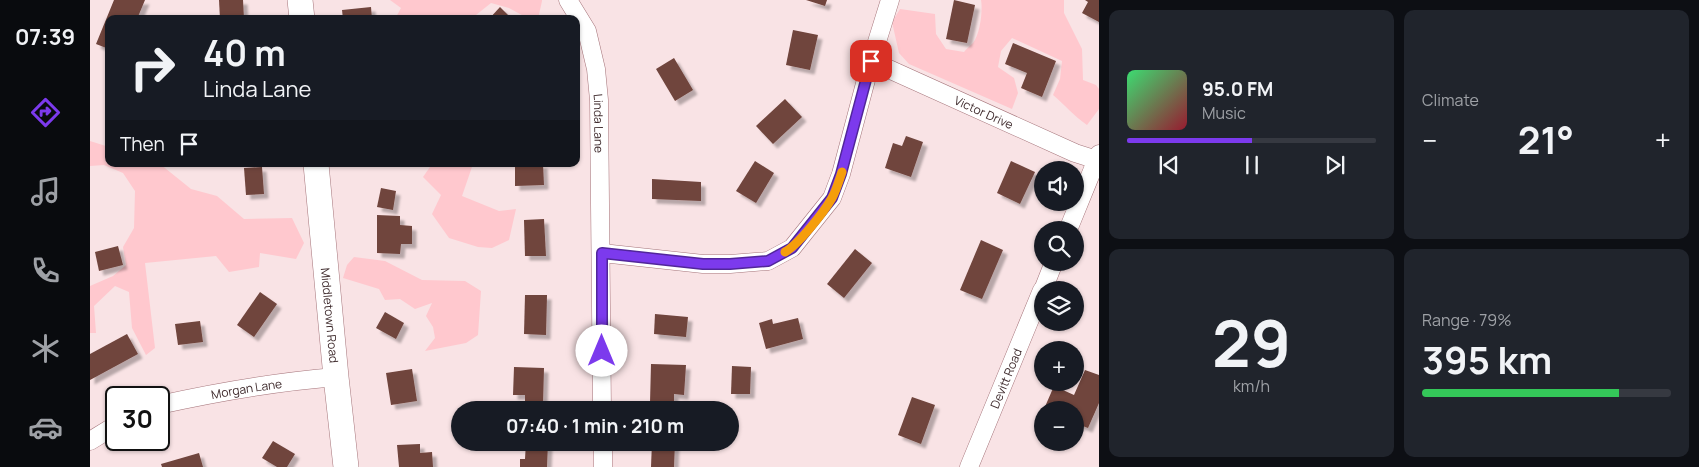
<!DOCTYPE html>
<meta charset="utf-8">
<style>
:root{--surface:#171b24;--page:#20242c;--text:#f1f3f6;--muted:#9ea1a6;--line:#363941;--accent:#7c3aed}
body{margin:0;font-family:Manrope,sans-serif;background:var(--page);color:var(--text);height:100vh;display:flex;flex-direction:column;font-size:19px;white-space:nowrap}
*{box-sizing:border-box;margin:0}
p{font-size:16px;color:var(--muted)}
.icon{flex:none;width:28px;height:28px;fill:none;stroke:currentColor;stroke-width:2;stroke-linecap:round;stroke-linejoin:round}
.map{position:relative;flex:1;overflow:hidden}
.side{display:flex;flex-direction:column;gap:10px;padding:10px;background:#0d0f14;width:600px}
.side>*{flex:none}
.top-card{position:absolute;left:15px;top:15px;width:475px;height:152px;border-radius:10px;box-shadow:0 1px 4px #0004;background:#171b24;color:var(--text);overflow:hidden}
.fabs{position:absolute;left:944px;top:161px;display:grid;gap:10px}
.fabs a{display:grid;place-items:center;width:50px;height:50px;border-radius:50%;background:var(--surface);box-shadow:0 1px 4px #0004;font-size:25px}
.speed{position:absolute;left:15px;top:386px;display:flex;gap:10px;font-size:25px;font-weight:700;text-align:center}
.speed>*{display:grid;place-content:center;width:65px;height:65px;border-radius:50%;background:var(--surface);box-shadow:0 1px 4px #0004;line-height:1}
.speed .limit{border:2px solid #111;border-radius:8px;background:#fff;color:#111}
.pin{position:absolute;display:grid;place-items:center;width:42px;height:42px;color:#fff;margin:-21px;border-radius:10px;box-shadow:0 2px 8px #0006}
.me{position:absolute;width:55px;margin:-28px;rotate:0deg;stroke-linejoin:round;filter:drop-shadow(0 0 4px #0008)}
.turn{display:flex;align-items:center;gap:18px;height:105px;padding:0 15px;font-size:22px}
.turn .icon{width:65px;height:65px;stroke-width:2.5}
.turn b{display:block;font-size:35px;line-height:42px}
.then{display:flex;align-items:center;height:48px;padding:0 15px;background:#0003;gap:10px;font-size:19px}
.big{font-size:38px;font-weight:700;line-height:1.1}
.side .card{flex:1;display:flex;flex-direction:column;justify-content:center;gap:8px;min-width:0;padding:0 18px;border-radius:10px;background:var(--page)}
.side .dial{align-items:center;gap:0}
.dial b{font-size:65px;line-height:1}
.song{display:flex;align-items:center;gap:15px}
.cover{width:60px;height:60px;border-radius:8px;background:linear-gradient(135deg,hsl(140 70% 55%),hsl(350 70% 35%))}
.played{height:5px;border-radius:2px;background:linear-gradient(90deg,var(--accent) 50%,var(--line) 50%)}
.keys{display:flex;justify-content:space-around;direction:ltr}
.heat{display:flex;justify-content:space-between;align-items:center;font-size:28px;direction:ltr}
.charge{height:8px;border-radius:4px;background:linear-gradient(90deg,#34c759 79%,var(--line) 0)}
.side .tiles{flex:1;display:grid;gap:10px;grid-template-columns:repeat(2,1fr)}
.trip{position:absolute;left:361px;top:401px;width:288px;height:50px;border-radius:25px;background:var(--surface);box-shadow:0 1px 4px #0004;font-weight:700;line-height:50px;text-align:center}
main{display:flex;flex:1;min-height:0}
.tabs{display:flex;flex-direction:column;width:90px;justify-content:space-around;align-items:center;background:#090b0e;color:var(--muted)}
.tabs .icon{width:35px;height:35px}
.tabs .active{color:var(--accent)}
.tabs b{font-size:22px;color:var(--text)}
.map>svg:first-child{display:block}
.green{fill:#ffc8ce}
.building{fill:#6f443c;filter:url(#shadow)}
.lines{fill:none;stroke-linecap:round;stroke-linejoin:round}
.street-casing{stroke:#a5747a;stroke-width:19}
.secondary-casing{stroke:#a5747a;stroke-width:26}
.street{stroke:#fff;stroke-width:18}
.secondary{stroke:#fff;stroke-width:25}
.route-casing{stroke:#51269a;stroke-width:12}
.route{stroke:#7c3aed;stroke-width:9}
.slow{stroke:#f59e0b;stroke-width:9}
.labels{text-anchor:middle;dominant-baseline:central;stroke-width:5;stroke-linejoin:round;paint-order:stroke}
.street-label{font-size:12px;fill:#3f2b2d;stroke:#fff}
</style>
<main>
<nav class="tabs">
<b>07:39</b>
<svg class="icon active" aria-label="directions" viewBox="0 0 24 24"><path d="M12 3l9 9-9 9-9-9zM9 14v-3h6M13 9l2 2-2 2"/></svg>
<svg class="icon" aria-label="music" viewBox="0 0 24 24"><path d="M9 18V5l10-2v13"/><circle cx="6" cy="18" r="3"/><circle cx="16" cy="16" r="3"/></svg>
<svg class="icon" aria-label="phone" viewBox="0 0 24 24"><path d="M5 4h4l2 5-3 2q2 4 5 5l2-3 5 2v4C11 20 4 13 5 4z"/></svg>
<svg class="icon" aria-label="climate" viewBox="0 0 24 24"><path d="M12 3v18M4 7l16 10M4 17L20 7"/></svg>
<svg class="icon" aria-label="car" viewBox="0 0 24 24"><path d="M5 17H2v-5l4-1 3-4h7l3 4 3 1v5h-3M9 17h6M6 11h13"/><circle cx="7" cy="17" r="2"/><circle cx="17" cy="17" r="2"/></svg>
</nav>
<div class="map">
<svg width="1009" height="467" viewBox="0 0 1009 467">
<defs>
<filter id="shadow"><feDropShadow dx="4.5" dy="4.5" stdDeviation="1" flood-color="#0004"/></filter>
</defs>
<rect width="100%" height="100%" fill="#f9e3e5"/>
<g class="green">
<path d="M300,0H452V1L448,19H439L419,8L401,3L381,19H305L311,8Z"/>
<path d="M891,0H974V13L992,49L993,80L1006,85L1009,89V109L997,125C984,116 975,105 963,95L970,79L972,61L922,38L911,51L908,67L924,78L928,93L922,109L819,64L809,53L802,22L810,9L845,14L846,34L856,49L874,52C876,49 880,46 883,43C890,34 893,11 891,0Z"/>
<path d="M0,141L19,147V164H70L101,189L127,196L154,219L202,218L214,243L206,259L170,253L169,267L139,272L126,256L55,263L65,348L56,355L42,328L39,292L25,286L4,306L6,333H0V286L23,276L36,265L33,247L44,228L45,191L33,173L14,165L0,166Z"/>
<path d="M342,164H383L372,196L409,211L426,209L419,240L402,248L388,247L359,238L342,214L351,195L333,177Z"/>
<path d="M264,257L295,261L332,280L375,281L391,291L388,335L376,343L335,351L345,338L343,327L336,316L342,303L325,309L310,299L295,300L289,289L253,278L257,265Z"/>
</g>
<g class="building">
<path d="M24,0H55L47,19H19V49L6,44Z"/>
<path d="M129,0H153L154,19H130Z"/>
<path d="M716,0H737L735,6Z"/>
<path d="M864,0L885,5L877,43L856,39Z"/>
<path d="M995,0H1009V22L992,13L998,2Z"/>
<path d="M281,7L282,19H253L252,10Z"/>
<path d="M410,7L422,19H399Z"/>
<path d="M703,30L728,35L720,70L696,65Z"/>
<path d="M923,43L966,61L952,97L931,88L937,73L915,64Z"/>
<path d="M584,58L603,90L585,101L566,69Z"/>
<path d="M695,99L712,117L683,144L666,126Z"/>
<path d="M816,136L833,142L821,177L795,168L803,143L812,146Z"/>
<path d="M665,161L684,173L666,203L646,191Z"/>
<path d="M921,161L945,172L930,204L907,193Z"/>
<path d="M425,164H453L454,185L425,186Z"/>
<path d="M172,167L174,194L156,195L154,168Z"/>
<path d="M562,179L611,182V201L562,199Z"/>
<path d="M291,188L306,191L303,210L287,207Z"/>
<path d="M287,215L310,216V225L322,226V244H311L310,254L287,253Z"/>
<path d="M454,219L456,256H435L434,220Z"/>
<path d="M891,240L913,250L892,299L870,290Z"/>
<path d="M28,246L33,265L9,271L5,252Z"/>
<path d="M765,249L782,263L754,298L737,284Z"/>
<path d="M170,292L187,304L164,337L147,325Z"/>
<path d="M435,295H457L456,335L434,334Z"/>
<path d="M295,312L314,323L306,339L286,328Z"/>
<path d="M565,314L598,317L596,337L564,334Z"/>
<path d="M708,318L713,339L676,349L669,323L682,319L683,324Z"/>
<path d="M110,321L113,342L88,345L85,324Z"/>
<path d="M37,334L48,354L0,380V354Z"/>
<path d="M561,364L596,365L594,395L584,394V404L560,403Z"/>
<path d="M642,366L661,367L660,394H641Z"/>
<path d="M424,367L454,368L453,404H435V395H423Z"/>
<path d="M322,369L327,401L301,405L296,373Z"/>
<path d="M995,370L1009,375V403L998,428L985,423V410L954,409L964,386L984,395Z"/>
<path d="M822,397L845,405L831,444L808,435Z"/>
<path d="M183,441L205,454L197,467H187L172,458Z"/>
<path d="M436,442H458L457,467H430V459H435Z"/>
<path d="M562,442H585L584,467H561Z"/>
<path d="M330,444V453L342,452L343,467H309L307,445Z"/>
<path d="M109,453L113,467H72L71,464Z"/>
</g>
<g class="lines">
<defs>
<g id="street">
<path id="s1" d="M478,0L497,31L506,69L509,100L512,410"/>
<path id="s2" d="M781,61L985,153L1007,160"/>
<path d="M978,230L1009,154"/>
<path d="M512,253L613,264H640L678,261L702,248L742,198L751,174L781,61L800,0"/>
<path d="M953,290L964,262"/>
<path id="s3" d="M69,405C127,392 186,382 246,377"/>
<path d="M0,441L26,425"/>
<path d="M513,442V467"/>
<path id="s4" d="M879,467L952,290"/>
</g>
<g id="secondary">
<path d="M210,0L212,19"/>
<path id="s5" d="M226,164L246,377L256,467"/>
</g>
</defs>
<use href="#street" class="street-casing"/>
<use href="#secondary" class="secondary-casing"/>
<use href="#street" class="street"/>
<use href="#secondary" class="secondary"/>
</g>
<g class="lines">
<defs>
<path id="route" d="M512,351V253L613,264H640L678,261L702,248L742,198L751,174L781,61"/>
</defs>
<use href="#route" class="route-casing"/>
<use href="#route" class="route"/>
<path class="slow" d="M695,252C708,245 734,212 742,198C746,191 749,181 752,172"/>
</g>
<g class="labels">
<g class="street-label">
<text stroke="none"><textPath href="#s2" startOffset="124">Victor Drive</textPath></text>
<text stroke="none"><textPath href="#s1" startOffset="130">Linda Lane</textPath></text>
<text stroke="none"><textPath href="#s5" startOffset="152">Middletown Road</textPath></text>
<text stroke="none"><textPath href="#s4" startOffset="96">Devitt Road</textPath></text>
<text stroke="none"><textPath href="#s3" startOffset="89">Morgan Lane</textPath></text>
</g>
</g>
</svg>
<div class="fabs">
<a><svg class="icon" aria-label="sound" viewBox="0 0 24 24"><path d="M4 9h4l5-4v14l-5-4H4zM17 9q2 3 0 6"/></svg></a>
<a><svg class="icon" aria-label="search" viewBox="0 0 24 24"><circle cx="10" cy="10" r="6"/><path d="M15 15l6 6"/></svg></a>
<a><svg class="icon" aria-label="layers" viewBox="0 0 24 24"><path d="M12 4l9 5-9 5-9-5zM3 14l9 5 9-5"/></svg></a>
<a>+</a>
<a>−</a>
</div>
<div class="speed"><div class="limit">30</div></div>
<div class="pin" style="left:781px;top:61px;background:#d93025"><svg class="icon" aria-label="arrive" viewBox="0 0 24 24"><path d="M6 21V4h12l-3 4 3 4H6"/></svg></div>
<svg class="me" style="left:512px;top:351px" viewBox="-20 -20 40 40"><circle r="19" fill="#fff"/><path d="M0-13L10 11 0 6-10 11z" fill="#7c3aed"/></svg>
<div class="trip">07:40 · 1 min · 210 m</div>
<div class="top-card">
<div class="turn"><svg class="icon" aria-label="right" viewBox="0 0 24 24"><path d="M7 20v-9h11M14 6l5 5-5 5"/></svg><div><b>40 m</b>Linda Lane</div></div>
<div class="then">Then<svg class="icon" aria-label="arrive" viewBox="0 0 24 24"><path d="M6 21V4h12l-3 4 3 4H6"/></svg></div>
</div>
</div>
<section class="side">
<div class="tiles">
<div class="card">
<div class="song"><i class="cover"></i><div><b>95.0 FM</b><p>Music</p></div></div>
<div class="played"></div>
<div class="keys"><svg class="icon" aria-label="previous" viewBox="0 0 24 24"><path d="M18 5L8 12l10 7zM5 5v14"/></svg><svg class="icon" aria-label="pause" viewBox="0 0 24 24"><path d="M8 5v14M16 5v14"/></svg><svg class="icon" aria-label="next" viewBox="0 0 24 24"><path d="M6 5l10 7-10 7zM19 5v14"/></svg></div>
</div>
<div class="card"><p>Climate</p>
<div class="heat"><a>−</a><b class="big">21°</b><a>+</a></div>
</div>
<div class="card dial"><b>29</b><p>km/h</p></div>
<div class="card"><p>Range · 79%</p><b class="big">395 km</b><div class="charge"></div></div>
</div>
</section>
</main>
